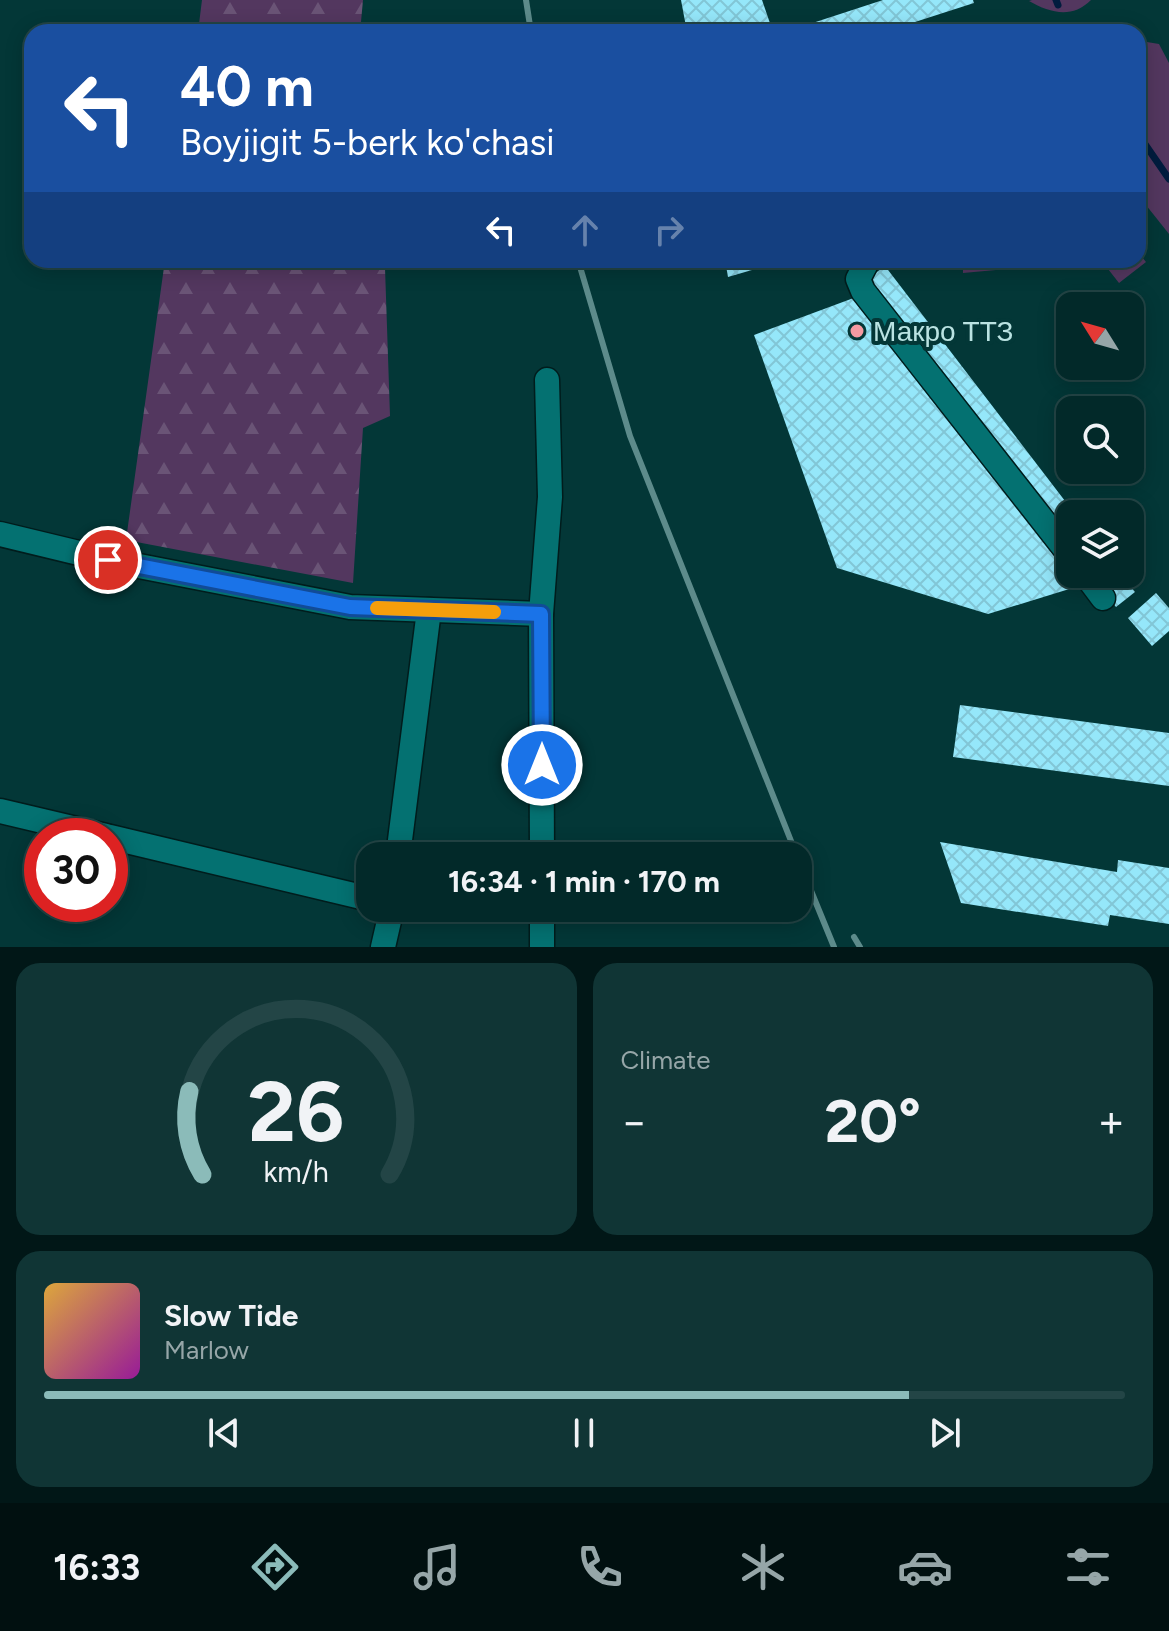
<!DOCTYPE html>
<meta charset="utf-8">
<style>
:root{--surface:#022929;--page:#103535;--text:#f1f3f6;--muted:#96a6a8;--line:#234546;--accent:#8bbbb9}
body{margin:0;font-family:Figtree,sans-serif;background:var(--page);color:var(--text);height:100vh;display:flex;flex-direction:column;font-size:30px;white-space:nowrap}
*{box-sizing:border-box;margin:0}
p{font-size:26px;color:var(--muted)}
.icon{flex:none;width:44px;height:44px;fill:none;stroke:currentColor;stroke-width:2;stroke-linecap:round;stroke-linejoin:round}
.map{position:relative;height:947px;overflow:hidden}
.drawer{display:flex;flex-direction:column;gap:16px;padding:16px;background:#011717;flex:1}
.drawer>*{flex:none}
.guide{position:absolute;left:24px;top:24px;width:1122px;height:244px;border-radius:24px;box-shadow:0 4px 20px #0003,0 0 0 2px var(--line);background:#1a4fa0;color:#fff;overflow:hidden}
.needle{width:52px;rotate:307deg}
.controls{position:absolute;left:1056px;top:292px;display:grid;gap:16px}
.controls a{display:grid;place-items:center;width:88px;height:88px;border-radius:16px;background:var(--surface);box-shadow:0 4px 20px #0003,0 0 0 2px var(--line);font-size:40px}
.speed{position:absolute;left:24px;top:818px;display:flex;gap:16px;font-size:40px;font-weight:700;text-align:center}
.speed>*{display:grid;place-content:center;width:104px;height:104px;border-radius:50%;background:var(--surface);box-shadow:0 4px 20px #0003,0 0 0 2px var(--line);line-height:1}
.speed .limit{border:12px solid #d22;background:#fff;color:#111}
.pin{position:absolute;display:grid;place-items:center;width:68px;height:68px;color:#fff;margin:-34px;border:4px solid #fff;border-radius:50%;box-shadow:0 2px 8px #0007}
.me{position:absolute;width:88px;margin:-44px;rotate:0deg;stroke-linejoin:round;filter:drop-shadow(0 0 6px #0008)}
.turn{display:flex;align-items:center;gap:28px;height:168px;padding:0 24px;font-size:36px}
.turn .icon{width:104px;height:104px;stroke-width:2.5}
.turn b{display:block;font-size:56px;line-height:68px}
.lanes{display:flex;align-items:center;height:76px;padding:0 24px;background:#0003;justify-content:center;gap:40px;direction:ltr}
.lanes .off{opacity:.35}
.big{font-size:60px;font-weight:700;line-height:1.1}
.drawer .card{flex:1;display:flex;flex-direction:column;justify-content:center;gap:12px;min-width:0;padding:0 28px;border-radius:24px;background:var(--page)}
.drawer .dial{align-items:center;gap:0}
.dial svg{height:208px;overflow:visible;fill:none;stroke:var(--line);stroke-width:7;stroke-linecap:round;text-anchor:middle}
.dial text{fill:var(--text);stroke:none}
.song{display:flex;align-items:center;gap:24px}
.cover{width:96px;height:96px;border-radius:12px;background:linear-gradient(135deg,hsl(40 70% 55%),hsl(300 70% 35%))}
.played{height:8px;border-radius:4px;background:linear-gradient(90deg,var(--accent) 80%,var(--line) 80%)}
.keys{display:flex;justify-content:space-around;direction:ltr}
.heat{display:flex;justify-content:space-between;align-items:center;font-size:44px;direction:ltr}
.drawer .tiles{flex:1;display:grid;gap:16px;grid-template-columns:1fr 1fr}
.card:last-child{grid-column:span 2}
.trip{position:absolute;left:356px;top:842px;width:456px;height:80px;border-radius:24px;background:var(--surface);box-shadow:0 4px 20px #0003,0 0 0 2px var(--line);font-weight:700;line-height:80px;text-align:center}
.tab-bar{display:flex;height:128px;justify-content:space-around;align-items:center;background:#011010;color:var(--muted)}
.tab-bar .icon{width:56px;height:56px}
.tab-bar .selected{color:var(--accent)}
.tab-bar b{font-size:36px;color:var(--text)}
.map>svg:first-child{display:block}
.grass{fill:#53375f}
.forest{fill:url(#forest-firs)}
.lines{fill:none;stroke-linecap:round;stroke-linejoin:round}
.stream{stroke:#011c3e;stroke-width:7}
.building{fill:url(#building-cross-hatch)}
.minor-casing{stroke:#011c1c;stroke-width:27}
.minor{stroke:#047171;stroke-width:24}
.rail{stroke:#5d8b8b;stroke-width:6}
.route-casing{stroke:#114b97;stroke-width:20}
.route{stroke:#1a73e8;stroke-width:14}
.slow{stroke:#f59e0b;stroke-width:14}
.poi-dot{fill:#f49aa2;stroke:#033737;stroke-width:3}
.labels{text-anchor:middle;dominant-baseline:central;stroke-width:8;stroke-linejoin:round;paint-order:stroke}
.poi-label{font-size:28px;fill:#bae3e2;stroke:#033737;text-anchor:start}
</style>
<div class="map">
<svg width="1169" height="947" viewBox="0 0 1169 947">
<defs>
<pattern id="forest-firs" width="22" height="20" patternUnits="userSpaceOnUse" patternTransform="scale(2)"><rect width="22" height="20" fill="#53375f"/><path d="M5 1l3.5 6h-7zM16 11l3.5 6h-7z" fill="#6a5476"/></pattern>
<pattern id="building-cross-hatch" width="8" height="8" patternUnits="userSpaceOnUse" patternTransform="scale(2)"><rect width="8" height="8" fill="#95e7fa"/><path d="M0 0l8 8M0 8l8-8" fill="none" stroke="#82c6d6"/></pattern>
</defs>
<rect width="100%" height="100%" fill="#033737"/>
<g class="grass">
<path d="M1032,0H1091C1072,19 1050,13 1029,1Z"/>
<path d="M1147,42L1159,44L1169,63V234L1138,195V48Z"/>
<path d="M1138,252L1146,262L1119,283L1101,260H1138Z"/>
<path d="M963,260H1058L1061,264L963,273Z"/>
</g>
<g class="forest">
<path d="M202,0H363L360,32H198Z"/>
<path d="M165,260H358L385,268L390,416L363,428L353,583L126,540Z"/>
</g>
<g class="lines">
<g class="stream">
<path d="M1056,0L1058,5"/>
<path d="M1138,134L1169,179"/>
</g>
</g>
<g class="building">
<path d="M681,0H762L773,32H687Z"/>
<path d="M883,0H973L974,3L884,32H785Z"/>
<path d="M725,260H782L783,261L728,277Z"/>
<path d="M885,266L1075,514H1070V546L866,280Z"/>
<path d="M859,296L1079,586L988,614L837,568L754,335Z"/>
<path d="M1091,574H1121L1135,592L1116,607Z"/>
<path d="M1156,593L1169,608V631L1152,646L1128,618Z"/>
<path d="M960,705L1169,733V786L953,757Z"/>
<path d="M940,842L1117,872L1118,860L1169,868V924L1110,915L1108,926L961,903Z"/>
</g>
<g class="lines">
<defs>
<g id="minor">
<path d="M868,260L858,279L863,291L1070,555"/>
<path d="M0,534L108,560L350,607L541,614"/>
<path d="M1085,574L1103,598"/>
<path d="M0,811L106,836"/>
<path d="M110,837L370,899"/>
<path d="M398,856L429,610"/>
<path d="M542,856L541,614L550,497L547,380"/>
<path d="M542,908V947"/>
<path d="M383,947L392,908"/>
</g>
</defs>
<use href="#minor" class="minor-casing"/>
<use href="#minor" class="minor"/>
<g class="rail">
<path d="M526,0L531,32"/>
<path d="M578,260L630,436L797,856"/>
<path d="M798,859L834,947"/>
<path d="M854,937L860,947"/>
</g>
</g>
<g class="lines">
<defs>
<path id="route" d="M108,560L350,607L541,614L542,765"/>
</defs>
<use href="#route" class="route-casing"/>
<use href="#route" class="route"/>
<path class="slow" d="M377,608L494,612"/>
</g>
<circle class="poi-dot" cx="857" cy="331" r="8"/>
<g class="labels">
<g class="poi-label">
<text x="873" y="331">Макро ТТЗ</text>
</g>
</g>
</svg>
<div class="controls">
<a><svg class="needle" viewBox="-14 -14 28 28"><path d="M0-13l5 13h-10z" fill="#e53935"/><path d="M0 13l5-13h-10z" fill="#96a6a8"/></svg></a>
<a><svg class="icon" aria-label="search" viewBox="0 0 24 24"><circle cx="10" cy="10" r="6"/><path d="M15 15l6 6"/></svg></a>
<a><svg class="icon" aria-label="layers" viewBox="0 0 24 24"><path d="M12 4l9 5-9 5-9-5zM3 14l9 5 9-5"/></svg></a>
</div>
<div class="speed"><div class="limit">30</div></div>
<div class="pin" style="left:108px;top:560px;background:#d93025"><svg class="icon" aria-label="arrive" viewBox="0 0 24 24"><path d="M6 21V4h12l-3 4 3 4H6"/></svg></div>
<svg class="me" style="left:542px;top:765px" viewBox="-20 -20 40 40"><circle r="17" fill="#1a73e8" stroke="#fff" stroke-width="3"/><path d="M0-11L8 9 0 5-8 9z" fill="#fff"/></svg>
<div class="trip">16:34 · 1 min · 170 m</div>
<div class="guide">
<div class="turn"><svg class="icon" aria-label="left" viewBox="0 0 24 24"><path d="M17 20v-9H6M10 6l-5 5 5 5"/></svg><div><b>40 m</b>Boyjigit 5-berk ko'chasi</div></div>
<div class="lanes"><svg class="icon" aria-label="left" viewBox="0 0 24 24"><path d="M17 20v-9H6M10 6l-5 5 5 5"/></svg><svg class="icon off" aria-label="ahead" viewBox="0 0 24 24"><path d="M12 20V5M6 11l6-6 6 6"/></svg><svg class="icon off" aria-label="right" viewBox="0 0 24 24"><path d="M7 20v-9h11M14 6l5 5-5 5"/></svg></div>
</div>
</div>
<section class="drawer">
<div class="tiles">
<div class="card dial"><svg viewBox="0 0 100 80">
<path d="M14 69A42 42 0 1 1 86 69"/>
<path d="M14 69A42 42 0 0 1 9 37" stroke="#8bbbb9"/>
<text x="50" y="56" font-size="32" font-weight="700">26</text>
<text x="50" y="72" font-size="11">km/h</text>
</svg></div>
<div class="card"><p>Climate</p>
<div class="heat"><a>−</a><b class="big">20°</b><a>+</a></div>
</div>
<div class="card">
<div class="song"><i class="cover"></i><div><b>Slow Tide</b><p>Marlow</p></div></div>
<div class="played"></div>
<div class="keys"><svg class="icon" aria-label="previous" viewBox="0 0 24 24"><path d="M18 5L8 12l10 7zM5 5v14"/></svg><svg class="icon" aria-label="pause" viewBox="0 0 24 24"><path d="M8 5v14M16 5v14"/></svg><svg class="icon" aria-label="next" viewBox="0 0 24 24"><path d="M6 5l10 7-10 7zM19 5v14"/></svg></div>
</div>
</div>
</section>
<nav class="tab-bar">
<b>16:33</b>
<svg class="icon selected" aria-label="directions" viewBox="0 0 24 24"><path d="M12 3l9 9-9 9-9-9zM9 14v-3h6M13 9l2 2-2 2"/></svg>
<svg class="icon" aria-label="music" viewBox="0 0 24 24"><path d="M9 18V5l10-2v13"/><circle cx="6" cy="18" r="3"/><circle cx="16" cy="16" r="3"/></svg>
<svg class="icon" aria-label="phone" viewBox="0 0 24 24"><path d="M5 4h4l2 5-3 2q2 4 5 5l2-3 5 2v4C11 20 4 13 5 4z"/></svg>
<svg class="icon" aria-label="climate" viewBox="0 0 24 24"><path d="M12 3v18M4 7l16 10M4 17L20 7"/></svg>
<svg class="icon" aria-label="car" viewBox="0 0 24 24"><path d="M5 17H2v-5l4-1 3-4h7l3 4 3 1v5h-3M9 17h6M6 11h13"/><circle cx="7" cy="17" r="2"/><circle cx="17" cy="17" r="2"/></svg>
<svg class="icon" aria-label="filters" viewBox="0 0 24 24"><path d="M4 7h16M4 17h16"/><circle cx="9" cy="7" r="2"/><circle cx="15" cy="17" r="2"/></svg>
</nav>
